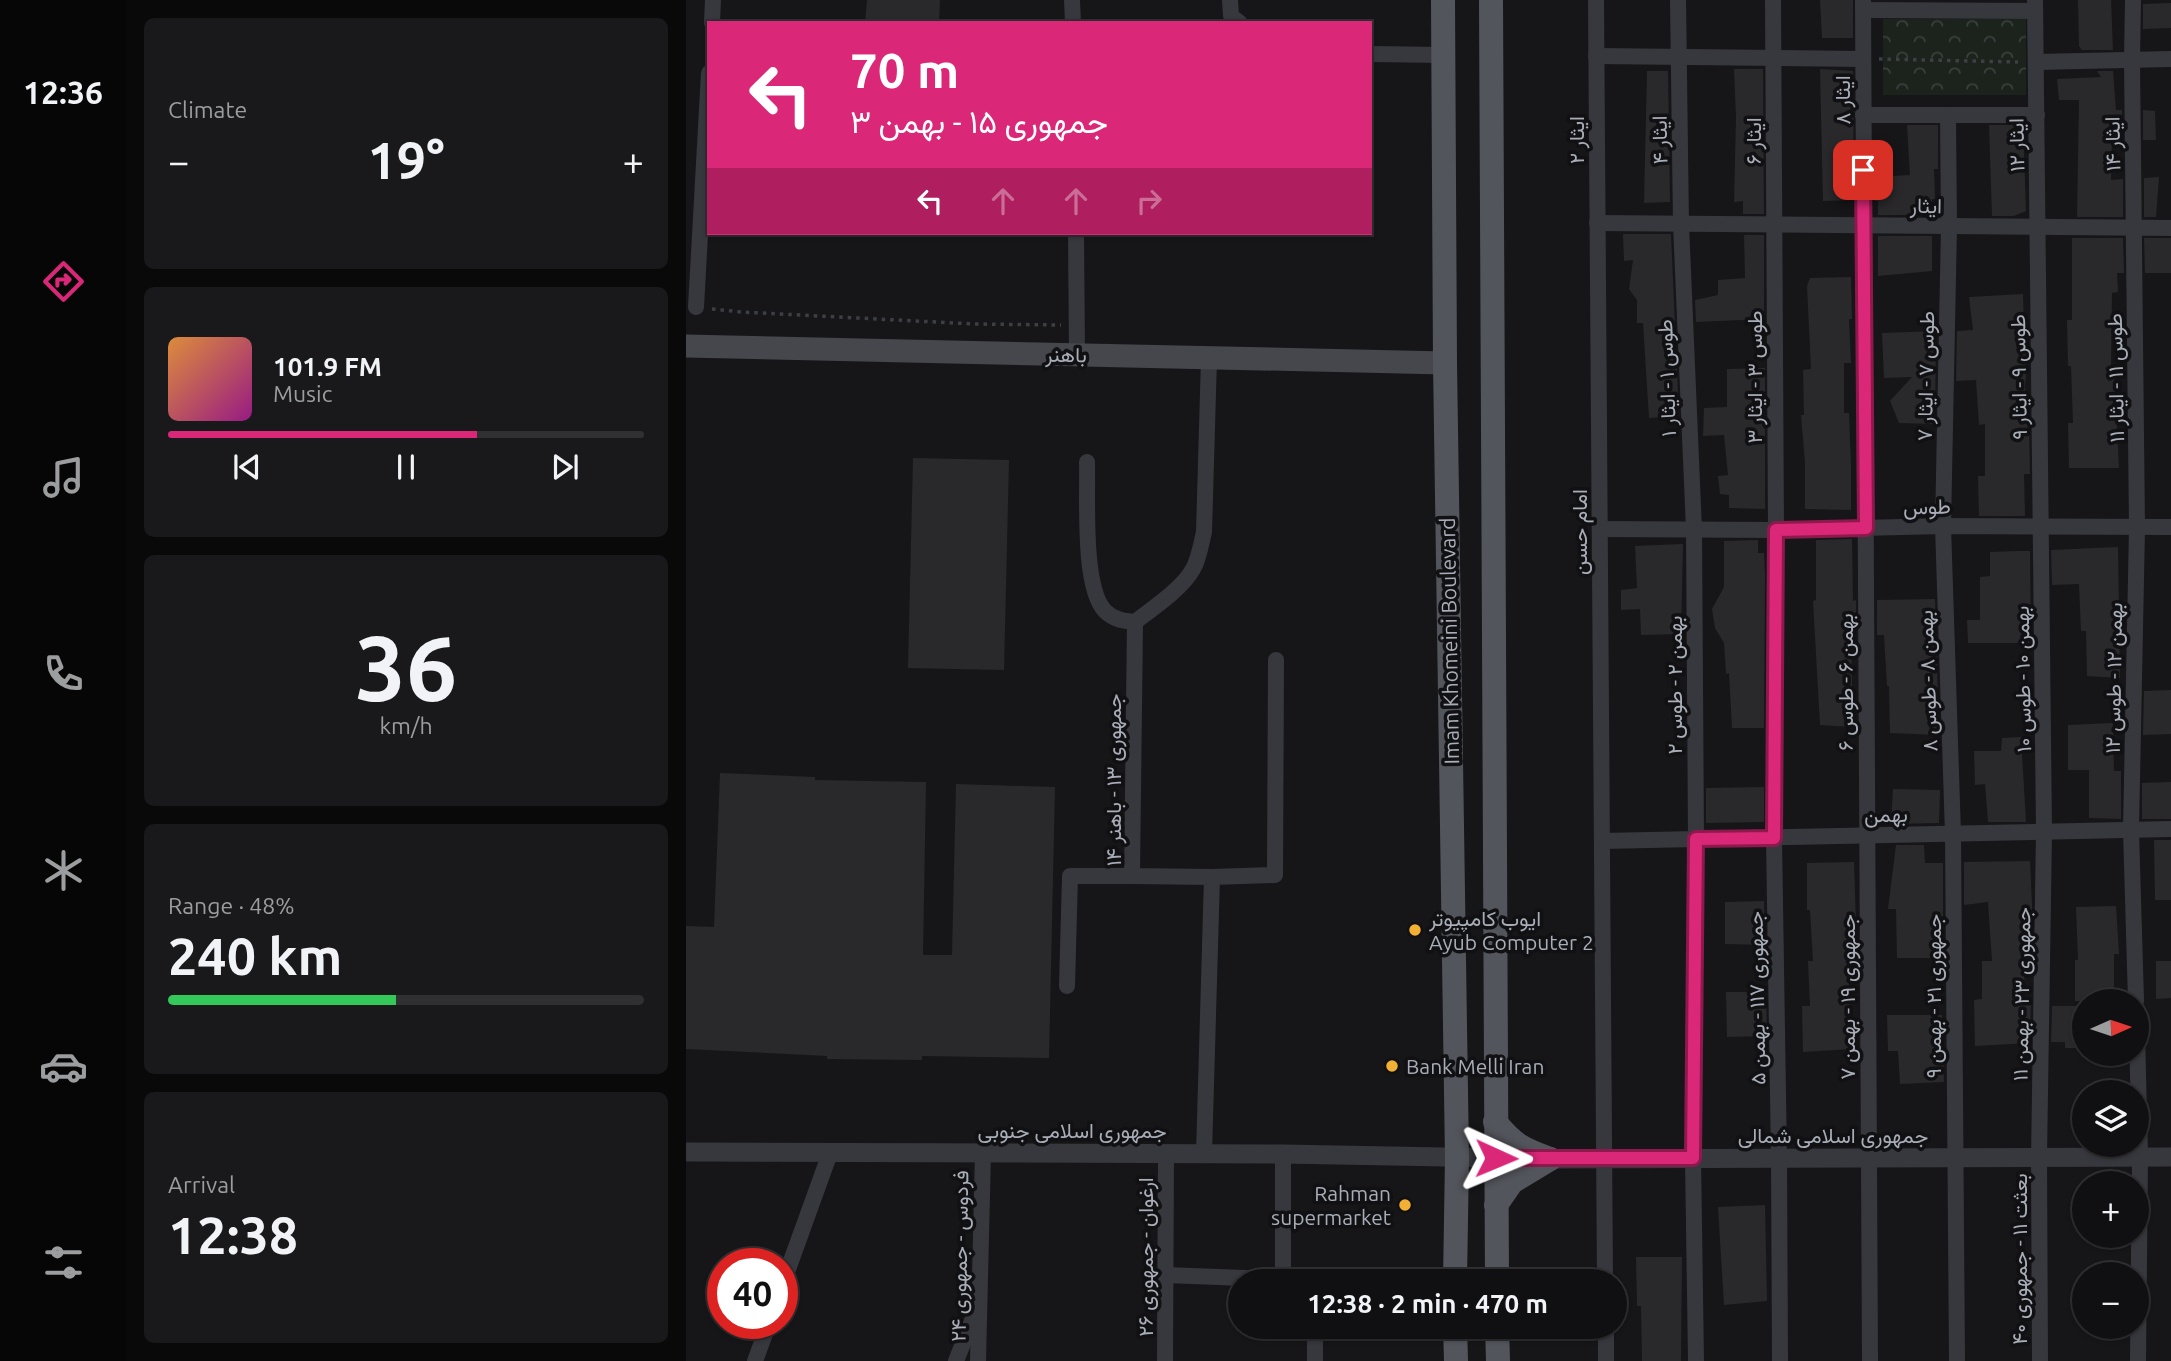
<!DOCTYPE html>
<meta charset="utf-8">
<style>
:root{--surface:#101012;--page:#19191b;--text:#f1f3f6;--muted:#9c9d9f;--line:#303032;--accent:#db2777}
body{margin:0;font-family:Ubuntu,Vazirmatn,sans-serif;background:var(--page);color:var(--text);height:100vh;display:flex;flex-direction:column;font-size:26px;white-space:nowrap}
*{box-sizing:border-box;margin:0}
p{font-size:23px;color:var(--muted)}
.icon{flex:none;width:38px;height:38px;fill:none;stroke:currentColor;stroke-width:2;stroke-linecap:round;stroke-linejoin:round}
.map{position:relative;flex:1;overflow:hidden}
.sheet{display:flex;flex-direction:column;gap:18px;padding:18px;background:#09090a;width:560px}
.sheet>*{flex:none}
.banner{position:absolute;left:21px;top:21px;width:665px;height:214px;border-radius:0px;box-shadow:0 2px 5px #0004,0 0 0 2px var(--line);background:#db2777;color:#fff;overflow:hidden}
.needle{width:46px;rotate:87deg}
.fabs{position:absolute;left:1386px;top:989px;display:grid;gap:14px}
.fabs a{display:grid;place-items:center;width:77px;height:77px;border-radius:50%;background:var(--surface);box-shadow:0 2px 5px #0004,0 0 0 2px var(--line);font-size:35px}
.speed{position:absolute;left:21px;top:1248px;display:flex;gap:14px;font-size:35px;font-weight:700;text-align:center}
.speed>*{display:grid;place-content:center;width:91px;height:91px;border-radius:50%;background:var(--surface);box-shadow:0 2px 5px #0004,0 0 0 2px var(--line);line-height:1}
.speed .limit{border:10px solid #d22;background:#fff;color:#111}
.pin{position:absolute;display:grid;place-items:center;width:60px;height:60px;color:#fff;margin:-30px;border-radius:14px;box-shadow:0 4px 10px #0006}
.me{position:absolute;width:77px;margin:-38px;rotate:91deg;stroke-linejoin:round;filter:drop-shadow(0 0 5px #0008)}
.turn{display:flex;align-items:center;gap:24px;height:147px;padding:0 28px;font-size:32px}
.turn .icon{width:91px;height:91px;stroke-width:2.5}
.turn b{display:block;font-size:49px;line-height:60px}
.lanes{display:flex;align-items:center;height:66px;padding:0 28px;background:#0003;justify-content:center;gap:35px;direction:ltr}
.lanes .off{opacity:.35}
.big{font-size:52px;font-weight:700;line-height:1.1}
.sheet .widget{flex:1;display:flex;flex-direction:column;justify-content:center;gap:10px;min-width:0;padding:0 24px;border-radius:10px;background:var(--page)}
.sheet .dial{align-items:center;gap:0}
.dial b{font-size:91px;line-height:1}
.song{display:flex;align-items:center;gap:21px}
.cover{width:84px;height:84px;border-radius:10px;background:linear-gradient(135deg,hsl(30 70% 55%),hsl(310 70% 35%))}
.played{height:7px;border-radius:4px;background:linear-gradient(90deg,var(--accent) 65%,var(--line) 65%)}
.keys{display:flex;justify-content:space-around;direction:ltr}
.heat{display:flex;justify-content:space-between;align-items:center;font-size:38px;direction:ltr}
.charge{height:10px;border-radius:5px;background:linear-gradient(90deg,#34c759 48%,var(--line) 0)}
.trip{position:absolute;left:542px;top:1269px;width:399px;height:70px;border-radius:35px;background:var(--surface);box-shadow:0 2px 5px #0004,0 0 0 2px var(--line);font-weight:700;line-height:70px;text-align:center}
main{display:flex;flex:1;min-height:0}
.tab-bar{display:flex;flex-direction:column;width:126px;justify-content:space-around;align-items:center;background:#060607;color:var(--muted)}
.tab-bar .icon{width:49px;height:49px}
.tab-bar .current{color:var(--accent)}
.tab-bar b{font-size:32px;color:var(--text)}
.map>svg:first-child{display:block}
.park{fill:url(#park-crowns)}
.building{fill:#29292c}
.lines{fill:none;stroke-linecap:round;stroke-linejoin:round}
.path{stroke:#3d3f44;stroke-width:3.5;stroke-dasharray:3.5 5;stroke-linecap:butt}
.minor{stroke:#37383d;stroke-width:16}
.tertiary{stroke:#37383d;stroke-width:19}
.secondary{stroke:#45474d;stroke-width:23}
.primary{stroke:#53555c;stroke-width:24}
.route-casing{stroke:#8e194d;stroke-width:18}
.route{stroke:#db2777;stroke-width:12}
.poi-dot{fill:#f2b134;stroke:#111113;stroke-width:2.5}
.labels{text-anchor:middle;dominant-baseline:central;stroke-width:7;stroke-linejoin:round;paint-order:stroke}
.street-label{font-size:21px;fill:#a8adb8;stroke:#111113}
.poi-label{font-size:21px;fill:#a8adb8;stroke:#111113;text-anchor:start}
</style>
<main>
<nav class="tab-bar">
<b>12:36</b>
<svg class="icon current" aria-label="directions" viewBox="0 0 24 24"><path d="M12 3l9 9-9 9-9-9zM9 14v-3h6M13 9l2 2-2 2"/></svg>
<svg class="icon" aria-label="music" viewBox="0 0 24 24"><path d="M9 18V5l10-2v13"/><circle cx="6" cy="18" r="3"/><circle cx="16" cy="16" r="3"/></svg>
<svg class="icon" aria-label="phone" viewBox="0 0 24 24"><path d="M5 4h4l2 5-3 2q2 4 5 5l2-3 5 2v4C11 20 4 13 5 4z"/></svg>
<svg class="icon" aria-label="climate" viewBox="0 0 24 24"><path d="M12 3v18M4 7l16 10M4 17L20 7"/></svg>
<svg class="icon" aria-label="car" viewBox="0 0 24 24"><path d="M5 17H2v-5l4-1 3-4h7l3 4 3 1v5h-3M9 17h6M6 11h13"/><circle cx="7" cy="17" r="2"/><circle cx="17" cy="17" r="2"/></svg>
<svg class="icon" aria-label="filters" viewBox="0 0 24 24"><path d="M4 7h16M4 17h16"/><circle cx="9" cy="7" r="2"/><circle cx="15" cy="17" r="2"/></svg>
</nav>
<section class="sheet">
<div class="widget"><p>Climate</p>
<div class="heat"><a>−</a><b class="big">19°</b><a>+</a></div>
</div>
<div class="widget">
<div class="song"><i class="cover"></i><div><b>101.9 FM</b><p>Music</p></div></div>
<div class="played"></div>
<div class="keys"><svg class="icon" aria-label="previous" viewBox="0 0 24 24"><path d="M18 5L8 12l10 7zM5 5v14"/></svg><svg class="icon" aria-label="pause" viewBox="0 0 24 24"><path d="M8 5v14M16 5v14"/></svg><svg class="icon" aria-label="next" viewBox="0 0 24 24"><path d="M6 5l10 7-10 7zM19 5v14"/></svg></div>
</div>
<div class="widget dial"><b>36</b><p>km/h</p></div>
<div class="widget"><p>Range · 48%</p><b class="big">240 km</b><div class="charge"></div></div>
<div class="widget"><p>Arrival</p><b class="big">12:38</b></div>
</section>
<div class="map">
<svg width="1485" height="1361" viewBox="0 0 1485 1361">
<defs>
<pattern id="park-crowns" width="20" height="18" patternUnits="userSpaceOnUse" patternTransform="scale(1.75)"><rect width="20" height="18" fill="#1c231d"/><path d="M2 6a3 3 0 1 1 6 0M12 15a3 3 0 1 1 6 0" fill="none" stroke="#3a403c"/></pattern>
</defs>
<rect width="100%" height="100%" fill="#161618"/>
<rect class="park" x="1197" y="19" width="143" height="76"/>
<g class="building">
<path d="M181,0H254L253,23H179Z"/>
<path d="M1134,0H1167V38H1136Z"/>
<path d="M1392,0H1425L1427,50H1396L1393,46Z"/>
<path d="M1485,3V28L1457,29V4Z"/>
<path d="M1048,69H1077L1078,214H1057V201L1048,202L1050,117Z"/>
<path d="M1134,69L1167,71L1168,200L1137,201Z"/>
<path d="M961,71H982L984,202L958,203Z"/>
<path d="M1411,71H1427L1430,110H1436V140L1426,141L1425,180L1437,179V217H1391L1393,100H1373L1371,79L1415,77Z"/>
<path d="M1457,110L1469,111L1470,140H1457Z"/>
<path d="M1221,125H1252V169H1248L1249,199H1246V215H1192V201H1189L1188,177L1224,175Z"/>
<path d="M1303,125H1337L1340,211L1328,216H1306Z"/>
<path d="M1473,177L1470,217H1458V178Z"/>
<path d="M937,234H985L993,416L963,418L957,323H951V300L943,289L947,260L938,261Z"/>
<path d="M1058,235H1078V322L1056,320L1010,322L1009,300L1032,295V280L1059,278Z"/>
<path d="M1192,236H1246V271L1192,276Z"/>
<path d="M1386,238H1437L1438,273H1431L1432,292L1426,293L1425,366H1428L1433,468H1383L1382,423H1387L1385,366H1382L1381,320H1386Z"/>
<path d="M1458,238H1485V273H1459Z"/>
<path d="M1165,277L1166,319H1163L1165,363H1158V413H1163L1165,465V510L1119,509V463L1115,415H1118L1117,370L1125,369L1121,286L1124,278Z"/>
<path d="M1337,294L1338,333H1342L1339,390L1341,425H1343L1344,474H1338L1339,516H1293L1292,476H1299V424L1293,425L1290,380L1270,381L1271,331L1287,330L1283,297Z"/>
<path d="M1250,331L1249,424L1213,423L1204,401L1226,377L1198,378L1196,333Z"/>
<path d="M1079,368V509L1043,508V495L1034,494L1032,476L1042,475L1038,435L1017,436L1018,408L1041,407V369Z"/>
<path d="M227,458L323,460L318,670L222,668Z"/>
<path d="M1166,539L1167,601L1170,600V636H1165L1167,727L1134,725L1127,601L1130,600V540Z"/>
<path d="M1072,540V553H1078L1079,574L1078,728H1046L1043,673L1040,674L1038,643L1029,628L1026,609L1038,587V541Z"/>
<path d="M997,544L995,634L955,635L954,609L935,610V590L951,588L949,546Z"/>
<path d="M1432,547L1434,678L1401,676L1400,631H1395L1393,584L1366,585L1365,550Z"/>
<path d="M1332,551H1344L1345,643H1282L1281,620H1294V577L1304,576V552Z"/>
<path d="M1249,599L1253,735L1204,733L1203,686H1201L1198,635H1191V600Z"/>
<path d="M1485,690V734L1457,735L1458,691Z"/>
<path d="M1427,723L1428,771H1435V819L1403,818V770H1382V725Z"/>
<path d="M1335,737L1340,822H1302L1299,784L1289,785L1288,751H1315L1316,738Z"/>
<path d="M34,773L129,777V780L240,782L237,955H266L270,784L369,787L363,1058L236,1056V1060L141,1059V1056L0,1049V926L28,927Z"/>
<path d="M1485,782V819H1456V783Z"/>
<path d="M1078,787V822L1020,823V788Z"/>
<path d="M1207,789L1254,790L1253,823L1205,824Z"/>
<path d="M1468,840H1485V900H1469Z"/>
<path d="M1210,845H1238L1239,863H1257V958H1211L1210,909H1202Z"/>
<path d="M1344,861L1346,904V952L1339,953L1338,998H1345L1344,1043L1289,1046L1288,1000L1296,999V961H1306L1302,902L1278,905V862Z"/>
<path d="M1168,862L1171,957H1162L1165,1049L1117,1052L1116,1006H1124L1122,961H1127L1124,910H1121V863Z"/>
<path d="M1078,901L1079,945L1039,944V902Z"/>
<path d="M1430,906L1433,954H1428V1001H1389V960H1392L1390,907Z"/>
<path d="M1470,961H1485V998L1470,999Z"/>
<path d="M1040,992H1080L1081,1036L1041,1037Z"/>
<path d="M1366,1006H1398V1048H1379V1042H1365Z"/>
<path d="M1201,1015H1256L1258,1082L1214,1084L1212,1051H1202Z"/>
<path d="M1079,1205L1081,1301L1038,1305L1032,1207Z"/>
<path d="M950,1257H996L995,1361H956L955,1306H951Z"/>
</g>
<g class="lines">
<g class="path">
<path d="M1193,59L1332,62"/>
<path d="M26,309L55,312L289,324L375,325"/>
</g>
<g class="minor">
<path d="M386,0L387,23"/>
<path d="M544,0L545,16L554,23"/>
<path d="M910,0L919,1281"/>
<path d="M992,0L995,224L1008,530L1010,839L1007,1158L1010,1361"/>
<path d="M1087,0L1090,530L1088,838L1093,1158L1094,1361"/>
<path d="M1177,0L1184,1361"/>
<path d="M1349,0L1358,832L1353,1158L1354,1361"/>
<path d="M1447,0L1446,60L1451,528L1445,830L1450,1001"/>
<path d="M1177,10L1349,11"/>
<path d="M26,23L27,0"/>
<path d="M684,54L758,55"/>
<path d="M910,56L1177,59"/>
<path d="M1350,62L1485,59"/>
<path d="M1177,115H1351"/>
<path d="M1262,116L1263,226L1257,526L1267,834L1271,1361"/>
<path d="M911,223L1485,228"/>
<path d="M390,233L391,355"/>
<path d="M10,307L23,73"/>
<path d="M401,462C402,496 396,587 419,611C428,620 438,621 449,622"/>
<path d="M914,529L1090,530L1257,526L1485,527"/>
<path d="M916,841L1485,829"/>
<path d="M526,877L589,875L590,660"/>
<path d="M381,986L384,876H446"/>
<path d="M1451,1033L1454,1157L1452,1361"/>
<path d="M518,1154L526,877L446,876L449,622C467,608 496,589 507,569C513,559 515,544 518,532L523,358"/>
<path d="M479,1275L642,1281"/>
<path d="M597,1280V1154"/>
<path d="M96,1286L144,1153"/>
<path d="M629,1326V1361"/>
<path d="M920,1326V1361"/>
<path d="M69,1361L83,1323"/>
<path d="M270,1361L290,1311"/>
<path d="M292,1361L297,1153"/>
<path d="M479,1361L480,1153"/>
</g>
<path class="tertiary" d="M0,1152L597,1154L864,1159L1485,1157"/>
<path class="secondary" d="M0,346L759,363"/>
<g class="primary">
<path d="M757,0L759,363L771,1158L769,1281"/>
<path d="M805,0L811,1281"/>
<path d="M809,1122C828,1145 836,1149 864,1159"/>
<path d="M810,1205L826,1182L864,1159"/>
<path d="M769,1326L770,1361"/>
<path d="M811,1326L812,1361"/>
</g>
</g>
<g class="lines">
<defs>
<path id="route" d="M810,1158H1007L1010,839L1088,838L1090,530L1180,528L1177,170"/>
</defs>
<use href="#route" class="route-casing"/>
<use href="#route" class="route"/>
</g>
<g class="poi-dot">
<circle cx="729" cy="930" r="7"/>
<circle cx="706" cy="1066" r="7"/>
<circle cx="719" cy="1205" r="7"/>
</g>
<g class="labels">
<g class="street-label">
<text transform="translate(1156 100) rotate(-90)">ایثار ۸</text>
<text transform="translate(890 140) rotate(-90)">ایثار ۲</text>
<text transform="translate(973 140) rotate(-91)">ایثار ۴</text>
<text transform="translate(1067 141) rotate(-90)">ایثار ۶</text>
<text transform="translate(1426 144) rotate(-91)">ایثار ۱۴</text>
<text transform="translate(1330 145) rotate(-91)">ایثار ۱۲</text>
<text transform="translate(1240 205) rotate(1)">ایثار</text>
<text transform="translate(380 354) rotate(1)">باهنر</text>
<text transform="translate(1239 376) rotate(-89)">طوس ۷ - ایثار ۷</text>
<text transform="translate(1068 377) rotate(-90)">طوس ۳ - ایثار ۳</text>
<text transform="translate(1332 377) rotate(-91)">طوس ۹ - ایثار ۹</text>
<text transform="translate(980 378) rotate(-92)">طوس ۱ - ایثار ۱</text>
<text transform="translate(1429 378) rotate(-91)">طوس ۱۱ - ایثار ۱۱</text>
<text transform="translate(1241 506) rotate(-1)">طوس</text>
<text transform="translate(893 532) rotate(-90)">امام حسن</text>
<text transform="translate(763 641) rotate(-91)">Imam Khomeini Boulevard</text>
<text transform="translate(1427 678) rotate(-89)">بهمن ۱۲ - طوس ۱۲</text>
<text transform="translate(1336 679) rotate(-91)">بهمن ۱۰ - طوس ۱۰</text>
<text transform="translate(1241 681) rotate(-92)">بهمن ۸ - طوس ۸</text>
<text transform="translate(1159 682) rotate(-90)">بهمن ۶ - طوس ۶</text>
<text transform="translate(988 685) rotate(-90)">بهمن ۲ - طوس ۲</text>
<text transform="translate(427 780) rotate(-90)">جمهوری ۱۳ - باهنر ۱۴</text>
<text transform="translate(1200 814) rotate(-1)">بهمن</text>
<text transform="translate(1335 994) rotate(-89)">جمهوری ۲۳ - بهمن ۱۱</text>
<text transform="translate(1247 996) rotate(-90)">جمهوری ۲۱ - بهمن ۹</text>
<text transform="translate(1161 997) rotate(-90)">جمهوری ۱۹ - بهمن ۷</text>
<text transform="translate(1070 998) rotate(-91)">جمهوری ۱۱۷ - بهمن ۵</text>
<text x="386" y="1130">جمهوری اسلامی جنوبی</text>
<text x="1147" y="1135">جمهوری اسلامی شمالی</text>
<text transform="translate(273 1256) rotate(-89)">فردوس - جمهوری ۲۴</text>
<text transform="translate(459 1257) rotate(-90)">ارغوان - جمهوری ۲۶</text>
<text transform="translate(1333 1259) rotate(-90)">بعثت ۱۱ - جمهوری ۴۰</text>
</g>
<g class="poi-label">
<text x="743" y="918">ایوب کامپیوتر<tspan x="743" dy="24">Ayub Computer 2</tspan></text>
<text x="720" y="1066">Bank Melli Iran</text>
<text x="705" y="1193" text-anchor="end">Rahman<tspan x="705" dy="24">supermarket</tspan></text>
</g>
</g>
</svg>
<div class="fabs">
<a><svg class="needle" viewBox="-14 -14 28 28"><path d="M0-13l5 13h-10z" fill="#e53935"/><path d="M0 13l5-13h-10z" fill="#9c9d9f"/></svg></a>
<a><svg class="icon" aria-label="layers" viewBox="0 0 24 24"><path d="M12 4l9 5-9 5-9-5zM3 14l9 5 9-5"/></svg></a>
<a>+</a>
<a>−</a>
</div>
<div class="speed"><div class="limit">40</div></div>
<div class="pin" style="left:1177px;top:170px;background:#d93025"><svg class="icon" aria-label="arrive" viewBox="0 0 24 24"><path d="M6 21V4h12l-3 4 3 4H6"/></svg></div>
<svg class="me" style="left:810px;top:1158px" viewBox="-20 -20 40 40"><path d="M0-17L14 15 0 8-14 15z" fill="#db2777" stroke="#fff" stroke-width="4"/></svg>
<div class="trip">12:38 · 2 min · 470 m</div>
<div class="banner">
<div class="turn"><svg class="icon" aria-label="left" viewBox="0 0 24 24"><path d="M17 20v-9H6M10 6l-5 5 5 5"/></svg><div><b>70 m</b>جمهوری ۱۵ - بهمن ۳</div></div>
<div class="lanes"><svg class="icon" aria-label="left" viewBox="0 0 24 24"><path d="M17 20v-9H6M10 6l-5 5 5 5"/></svg><svg class="icon off" aria-label="ahead" viewBox="0 0 24 24"><path d="M12 20V5M6 11l6-6 6 6"/></svg><svg class="icon off" aria-label="ahead" viewBox="0 0 24 24"><path d="M12 20V5M6 11l6-6 6 6"/></svg><svg class="icon off" aria-label="right" viewBox="0 0 24 24"><path d="M7 20v-9h11M14 6l5 5-5 5"/></svg></div>
</div>
</div>
</main>
